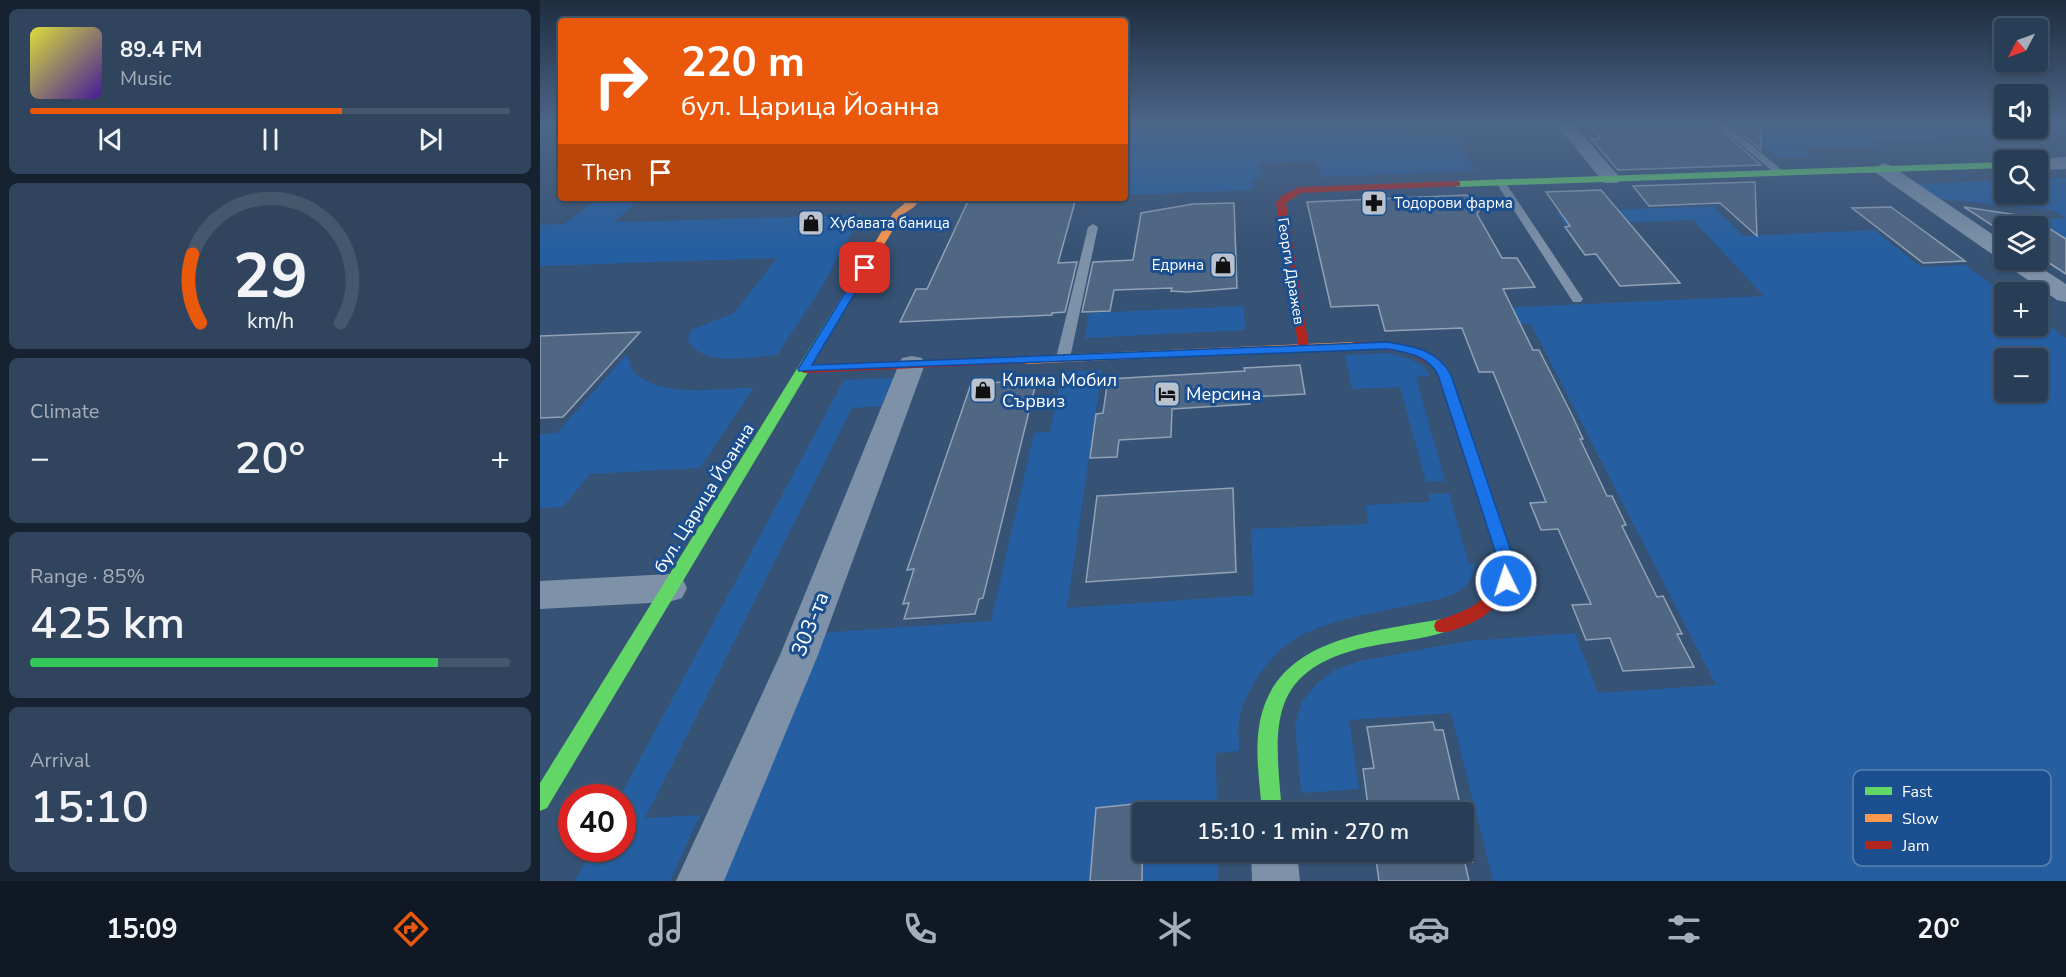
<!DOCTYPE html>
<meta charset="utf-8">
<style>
:root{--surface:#283e57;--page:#30455d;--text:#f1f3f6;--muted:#a5aeba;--line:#44576d;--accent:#ea580c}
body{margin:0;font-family:"Nunito Sans",sans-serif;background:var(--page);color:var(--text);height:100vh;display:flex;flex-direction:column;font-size:22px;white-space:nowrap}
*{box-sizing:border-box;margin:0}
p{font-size:20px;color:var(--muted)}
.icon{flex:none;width:33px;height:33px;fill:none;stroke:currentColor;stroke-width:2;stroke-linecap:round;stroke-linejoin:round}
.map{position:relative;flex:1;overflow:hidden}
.drawer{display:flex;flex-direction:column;gap:9px;padding:9px;background:#162230;width:540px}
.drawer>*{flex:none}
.top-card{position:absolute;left:18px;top:18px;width:570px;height:183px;border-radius:6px;box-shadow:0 2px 4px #0004,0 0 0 2px var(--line);background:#ea580c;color:#fff;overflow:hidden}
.needle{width:39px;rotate:229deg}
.controls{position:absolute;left:1454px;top:18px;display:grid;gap:12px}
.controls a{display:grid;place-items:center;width:54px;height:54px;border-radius:6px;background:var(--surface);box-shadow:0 2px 4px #0004,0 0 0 2px var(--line);font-size:30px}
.speed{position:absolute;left:18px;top:784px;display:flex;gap:12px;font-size:30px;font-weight:700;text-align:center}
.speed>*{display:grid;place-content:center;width:78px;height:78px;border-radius:50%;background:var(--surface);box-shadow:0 2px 4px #0004,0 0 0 2px var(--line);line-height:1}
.speed .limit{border:9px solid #d22;background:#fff;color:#111}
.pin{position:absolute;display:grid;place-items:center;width:51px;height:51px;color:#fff;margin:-26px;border-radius:12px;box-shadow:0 3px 9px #0006}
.me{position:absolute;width:66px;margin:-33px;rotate:356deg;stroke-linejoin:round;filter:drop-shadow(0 0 4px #0008)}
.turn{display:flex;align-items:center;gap:21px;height:126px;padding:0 24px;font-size:27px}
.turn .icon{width:78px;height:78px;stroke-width:2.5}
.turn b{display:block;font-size:42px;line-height:51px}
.then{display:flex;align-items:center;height:57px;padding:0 24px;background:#0003;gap:12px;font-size:22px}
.big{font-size:45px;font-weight:600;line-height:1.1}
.drawer .tile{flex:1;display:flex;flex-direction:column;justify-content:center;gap:9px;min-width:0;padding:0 21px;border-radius:9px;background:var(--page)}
.drawer .dial{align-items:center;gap:0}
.dial svg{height:156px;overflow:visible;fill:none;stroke:var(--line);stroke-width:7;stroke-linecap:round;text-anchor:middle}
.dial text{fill:var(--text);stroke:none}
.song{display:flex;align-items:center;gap:18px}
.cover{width:72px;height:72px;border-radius:9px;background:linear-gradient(135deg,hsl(60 70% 55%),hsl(260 70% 35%))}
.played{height:6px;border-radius:3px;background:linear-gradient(90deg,var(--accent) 65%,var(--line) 65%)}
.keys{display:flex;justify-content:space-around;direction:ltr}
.heat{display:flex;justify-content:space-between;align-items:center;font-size:33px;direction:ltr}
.charge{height:9px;border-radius:4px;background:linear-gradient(90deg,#34c759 85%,var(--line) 0)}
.trip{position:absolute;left:592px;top:802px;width:342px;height:60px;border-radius:6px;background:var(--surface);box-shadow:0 2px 4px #0004,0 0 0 2px var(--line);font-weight:600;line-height:60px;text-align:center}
.dock{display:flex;height:96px;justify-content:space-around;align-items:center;background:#101923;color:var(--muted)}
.dock .icon{width:42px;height:42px}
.dock .current{color:var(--accent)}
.dock b{font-size:27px;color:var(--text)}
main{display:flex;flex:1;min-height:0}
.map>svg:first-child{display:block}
.green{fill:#265fa1;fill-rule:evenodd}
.building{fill:#506783;stroke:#92a2b6;stroke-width:1.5}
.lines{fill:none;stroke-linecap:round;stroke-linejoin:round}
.lane{fill:#7d92a8;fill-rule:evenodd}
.street{fill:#7d92a8;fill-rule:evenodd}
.fast{fill:#63d668;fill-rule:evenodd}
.slow{fill:#ff974d;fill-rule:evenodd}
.jam{fill:#b3261e;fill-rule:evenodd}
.route{fill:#1a73e8;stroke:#114b97;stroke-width:1.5}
.labels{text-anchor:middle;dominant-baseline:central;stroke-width:6;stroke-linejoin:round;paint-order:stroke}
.far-poi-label{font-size:15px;fill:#fff;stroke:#1b4f8f;text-anchor:start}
.far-street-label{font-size:15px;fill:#fff;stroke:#1b4f8f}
.poi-label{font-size:18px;fill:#fff;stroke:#1b4f8f;text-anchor:start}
.street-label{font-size:18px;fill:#fff;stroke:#1b4f8f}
.near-street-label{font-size:21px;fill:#fff;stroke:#1b4f8f}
.key{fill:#1b4f8f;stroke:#5f84b1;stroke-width:1.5}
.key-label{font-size:16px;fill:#fff}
</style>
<main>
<section class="drawer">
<div class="tile">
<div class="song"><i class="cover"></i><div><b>89.4 FM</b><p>Music</p></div></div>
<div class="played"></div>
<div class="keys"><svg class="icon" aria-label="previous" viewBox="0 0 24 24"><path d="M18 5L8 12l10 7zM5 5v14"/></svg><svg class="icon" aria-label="pause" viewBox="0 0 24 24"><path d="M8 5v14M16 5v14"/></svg><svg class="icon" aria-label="next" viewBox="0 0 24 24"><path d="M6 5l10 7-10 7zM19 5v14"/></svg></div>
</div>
<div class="tile dial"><svg viewBox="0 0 100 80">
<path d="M14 69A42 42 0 1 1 86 69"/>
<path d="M14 69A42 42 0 0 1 10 34" stroke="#ea580c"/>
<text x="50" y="56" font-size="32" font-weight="700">29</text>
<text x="50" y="72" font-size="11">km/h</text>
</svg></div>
<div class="tile"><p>Climate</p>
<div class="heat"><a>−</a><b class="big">20°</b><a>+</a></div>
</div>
<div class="tile"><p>Range · 85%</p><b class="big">425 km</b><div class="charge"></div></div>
<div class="tile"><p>Arrival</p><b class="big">15:10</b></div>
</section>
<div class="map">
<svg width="1526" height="881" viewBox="0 0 1526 881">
<rect width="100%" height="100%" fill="#365274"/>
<g class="green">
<path d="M585,124H866L872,137L916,136L936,171L781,177L777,161L720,163L722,178H713L714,190L585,195Z"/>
<path d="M1194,124H1244L1248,127L1464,124V128H1497V124H1526V133L1331,140L1339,147H1260L1272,157L1238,158Z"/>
<path d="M1526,178V238L1497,220L1526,218L1512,210L1401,199L1378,184L1464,180V194H1497V179Z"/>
<path d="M60,198H101L74,222L322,215L276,296L237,355C211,357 162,368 148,340L151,330L194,313L237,258L0,266V225L24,224Z"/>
<path d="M1173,206L1204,236L1334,230L1381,267L1425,265L1464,293V326H1497V317L1526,338V881H953L911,713L809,720L819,789L761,793L755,724L762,702L776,684L794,670L819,661L928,641L1035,633L1058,693L1176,685L991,324L897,328L891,311L1224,296L1153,220L1025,225L1017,212ZM1464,358H1497V392H1464Z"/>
<path d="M704,306L705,330L545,338L549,313Z"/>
<path d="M846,353C863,357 881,359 890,376L876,377L905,481L886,482L860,387L812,389L805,355Z"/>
<path d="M85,356H88C90,361 91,370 95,373C121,398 181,389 214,387L160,468L50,474L23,507L0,508V434L17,433Z"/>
<path d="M562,370L527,608L714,595L711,529L828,524L826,505L890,502L889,494L909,493L929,564H935C934,576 929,585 919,591C907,599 890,601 875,604C840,612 802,617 768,632C735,646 710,681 700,715C697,726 699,740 699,751L676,753L677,813H603V852H678V881H178L279,633L451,621L494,433L510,432L522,372Z"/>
<path d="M354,378L341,406L312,408L105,818L160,815L130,881H35L52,849H82V798H79L304,380Z"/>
</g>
<g class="building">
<path d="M1048,124H1174L1221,165L1078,170L1051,139H1061Z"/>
<path d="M1190,124H1221V150Z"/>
<path d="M1215,182L1217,236L1180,203L1109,206L1093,186Z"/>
<path d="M1061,190L1140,283L1080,286L1056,254L1045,255L1025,227L1030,226L1006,192Z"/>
<path d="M926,195L943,205L937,214L962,258H977L995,287L963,289L993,350H999L1032,415L1043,439H1040L1067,496H1072L1086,525L1082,526L1117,597L1123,596L1142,634H1137L1154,667L1083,671L1070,638L1046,640L1032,605L1051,604L1018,529L1001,530L990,503L1006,502L953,372H939L922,328L845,331L838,305L791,307L767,202Z"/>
<path d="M433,198H536L518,263L537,262L525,312L512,313V315L360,322L376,289H387L429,199Z"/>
<path d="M694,203L697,288L647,292L631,291L632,288L574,290L570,311L542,312L553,262L593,260L601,213L653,204Z"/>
<path d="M1351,207L1425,261L1383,263L1312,208Z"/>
<path d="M1424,207L1491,217L1526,239V274L1497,255V226H1464V233Z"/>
<path d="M100,332L23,417L0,418V336Z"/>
<path d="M760,365L765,394L710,397V404L632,409L631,437L579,440L577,457L550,458L556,414L563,413L568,379L705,371L704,368Z"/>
<path d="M464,382L463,385L496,383L443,598L439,599L435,614L364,619L369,603L363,604L374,569L367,570L431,384Z"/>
<path d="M693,488L696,572L546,582L557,496Z"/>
<path d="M893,722L895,730H903L922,813H829L823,769L834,768L827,727Z"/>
<path d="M603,803L602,881H550L556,808Z"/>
<path d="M924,823L933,862L925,863L929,881H839L835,852H924Z"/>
</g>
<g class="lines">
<g class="lane">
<path d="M1176,124H1186L1243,171V175H1237Z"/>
<path d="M957,179H963L1043,299L1041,302H1033L955,181Z"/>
<path d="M553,224L558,227L530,358L523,362L516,358L548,227Z"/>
</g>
<g class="street">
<path d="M1016,124H1033L1078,175L1081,179L1078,183H1064Z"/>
<path d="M1526,157V169L1497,170V160H1490Z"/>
<path d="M1343,163L1350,165L1464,242V260H1489L1526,284V302L1517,300L1466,265L1464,259L1456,257L1336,173L1333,169Z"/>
<path d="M372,356L382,358L385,364L278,655L184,881H136L240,655L359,364L362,358Z"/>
<path d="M129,574L142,578L147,588L142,598L129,602L0,609V581Z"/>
<path d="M711,852H757L760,881H712Z"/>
</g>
<g class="fast">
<path d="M1464,162V168L917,187L913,184L917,181Z"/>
<path d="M295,314L301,317L7,808L0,811V783L289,317Z"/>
<path d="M902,619L908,621L910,626L908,631C882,640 854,641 827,647C724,670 735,728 742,813H722C720,783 714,751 720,721C737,637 832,632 902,619Z"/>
</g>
<g class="slow">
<path d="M371,198H381L374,207L362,215L299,319H291L289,317L353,213Z"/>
<path d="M814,342L818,344L820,346L818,348L486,364L480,360L486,356Z"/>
</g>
<g class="jam">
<path d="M917,181L920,182V186L761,193L746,203L769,348L767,351H759L736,203L741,196L759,187Z"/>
<path d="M814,342C845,342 883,341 906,366L975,563C970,597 951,617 919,628C911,631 904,634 896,631L894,626L896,621C931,609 952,603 959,563L895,368L874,356L859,351L810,348L808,346L810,344Z"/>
<path d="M486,356L490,357L492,360L490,363L264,373L258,369L264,365Z"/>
</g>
</g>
<linearGradient id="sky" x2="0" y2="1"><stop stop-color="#1e2d40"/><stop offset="0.5" stop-color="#4c6688"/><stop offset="1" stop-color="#4c6688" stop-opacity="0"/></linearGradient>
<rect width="1526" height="248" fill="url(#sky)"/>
<path class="route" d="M325,265L330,268L272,365L847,342C873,346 898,350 911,375L975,563L974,581L966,587L957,581L959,563L898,375C889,356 866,352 847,349L259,371L258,369L320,268Z"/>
<defs>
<symbol id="pharmacy-square" viewBox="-11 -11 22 22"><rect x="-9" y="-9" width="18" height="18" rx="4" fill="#b9c2ce" stroke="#1b4f8f"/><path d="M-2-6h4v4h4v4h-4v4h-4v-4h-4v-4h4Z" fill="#111"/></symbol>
<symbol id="shop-square" viewBox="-11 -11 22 22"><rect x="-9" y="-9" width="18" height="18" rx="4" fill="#b9c2ce" stroke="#1b4f8f"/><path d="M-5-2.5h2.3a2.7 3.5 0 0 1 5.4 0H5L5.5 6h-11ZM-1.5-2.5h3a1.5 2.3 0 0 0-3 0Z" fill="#111"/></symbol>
<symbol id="hotel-square" viewBox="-11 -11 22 22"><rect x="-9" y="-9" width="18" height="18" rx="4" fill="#b9c2ce" stroke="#1b4f8f"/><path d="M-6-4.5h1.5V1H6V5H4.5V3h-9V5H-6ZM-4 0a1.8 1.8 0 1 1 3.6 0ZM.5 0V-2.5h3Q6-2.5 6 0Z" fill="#111"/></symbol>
</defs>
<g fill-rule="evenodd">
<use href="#pharmacy-square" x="819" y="188" width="30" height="30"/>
<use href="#shop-square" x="256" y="208" width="30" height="30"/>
<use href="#shop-square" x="668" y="250" width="30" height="30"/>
<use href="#shop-square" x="428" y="375" width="30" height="30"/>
<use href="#hotel-square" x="612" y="379" width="30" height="30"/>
</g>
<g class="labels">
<g class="far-poi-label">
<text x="854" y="203">Тодорови фарма</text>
<text x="290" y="223">Хубавата баница</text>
<text x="664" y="265" text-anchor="end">Едрина</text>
</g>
<g class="far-street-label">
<text transform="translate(751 271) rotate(81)">Георги Дражев</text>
</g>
<g class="poi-label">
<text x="462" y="380">Клима Мобил<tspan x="462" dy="21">Сървиз</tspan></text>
<text x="646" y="394">Мерсина</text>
</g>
<g class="street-label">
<text transform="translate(164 498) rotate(-58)">бул. Царица Йоанна</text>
</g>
<g class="near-street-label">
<text transform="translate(270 624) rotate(-68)">303-та</text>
</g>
</g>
<rect x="1313" y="770" width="198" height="96" rx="9" class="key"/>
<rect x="1325" y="787" width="27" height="8" fill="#63d668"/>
<rect x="1325" y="814" width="27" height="8" fill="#ff974d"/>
<rect x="1325" y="841" width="27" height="8" fill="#b3261e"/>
<g class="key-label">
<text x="1362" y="797">Fast</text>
<text x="1362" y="824">Slow</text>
<text x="1362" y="851">Jam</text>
</g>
</svg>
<div class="controls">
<a><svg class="needle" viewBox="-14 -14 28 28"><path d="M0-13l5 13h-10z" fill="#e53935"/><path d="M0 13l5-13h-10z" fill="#a5aeba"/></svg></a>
<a><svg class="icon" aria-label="sound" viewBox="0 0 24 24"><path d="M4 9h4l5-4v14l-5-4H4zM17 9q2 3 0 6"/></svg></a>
<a><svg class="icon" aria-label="search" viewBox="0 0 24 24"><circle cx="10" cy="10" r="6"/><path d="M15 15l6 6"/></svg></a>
<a><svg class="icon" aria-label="layers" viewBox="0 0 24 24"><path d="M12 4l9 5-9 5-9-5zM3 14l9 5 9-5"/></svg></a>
<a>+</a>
<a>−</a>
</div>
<div class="speed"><div class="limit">40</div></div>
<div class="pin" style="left:325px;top:268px;background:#d93025"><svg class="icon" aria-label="arrive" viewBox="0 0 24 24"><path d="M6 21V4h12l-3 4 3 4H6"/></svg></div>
<svg class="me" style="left:966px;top:581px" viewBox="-20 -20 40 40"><circle r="17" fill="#1a73e8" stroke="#fff" stroke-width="3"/><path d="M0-11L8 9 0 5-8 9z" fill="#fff"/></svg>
<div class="trip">15:10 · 1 min · 270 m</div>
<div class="top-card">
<div class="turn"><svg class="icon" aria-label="right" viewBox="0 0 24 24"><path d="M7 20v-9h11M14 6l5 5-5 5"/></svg><div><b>220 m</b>бул. Царица Йоанна</div></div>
<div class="then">Then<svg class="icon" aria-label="arrive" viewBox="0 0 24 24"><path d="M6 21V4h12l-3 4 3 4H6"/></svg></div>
</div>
</div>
</main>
<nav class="dock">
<b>15:09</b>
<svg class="icon current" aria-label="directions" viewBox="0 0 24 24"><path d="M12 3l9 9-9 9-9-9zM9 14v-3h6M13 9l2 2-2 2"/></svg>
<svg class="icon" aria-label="music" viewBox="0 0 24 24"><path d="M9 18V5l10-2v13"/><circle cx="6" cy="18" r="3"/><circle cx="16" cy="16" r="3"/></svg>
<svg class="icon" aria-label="phone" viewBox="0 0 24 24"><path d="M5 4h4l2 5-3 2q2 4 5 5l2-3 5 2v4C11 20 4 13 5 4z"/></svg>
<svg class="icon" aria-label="climate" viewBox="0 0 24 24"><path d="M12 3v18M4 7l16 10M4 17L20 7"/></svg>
<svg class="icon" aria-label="car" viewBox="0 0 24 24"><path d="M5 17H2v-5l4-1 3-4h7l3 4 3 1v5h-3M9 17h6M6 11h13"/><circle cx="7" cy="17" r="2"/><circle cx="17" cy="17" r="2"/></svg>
<svg class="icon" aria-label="filters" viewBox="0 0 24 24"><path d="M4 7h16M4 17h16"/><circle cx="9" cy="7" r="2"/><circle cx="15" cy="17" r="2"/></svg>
<b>20°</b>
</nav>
